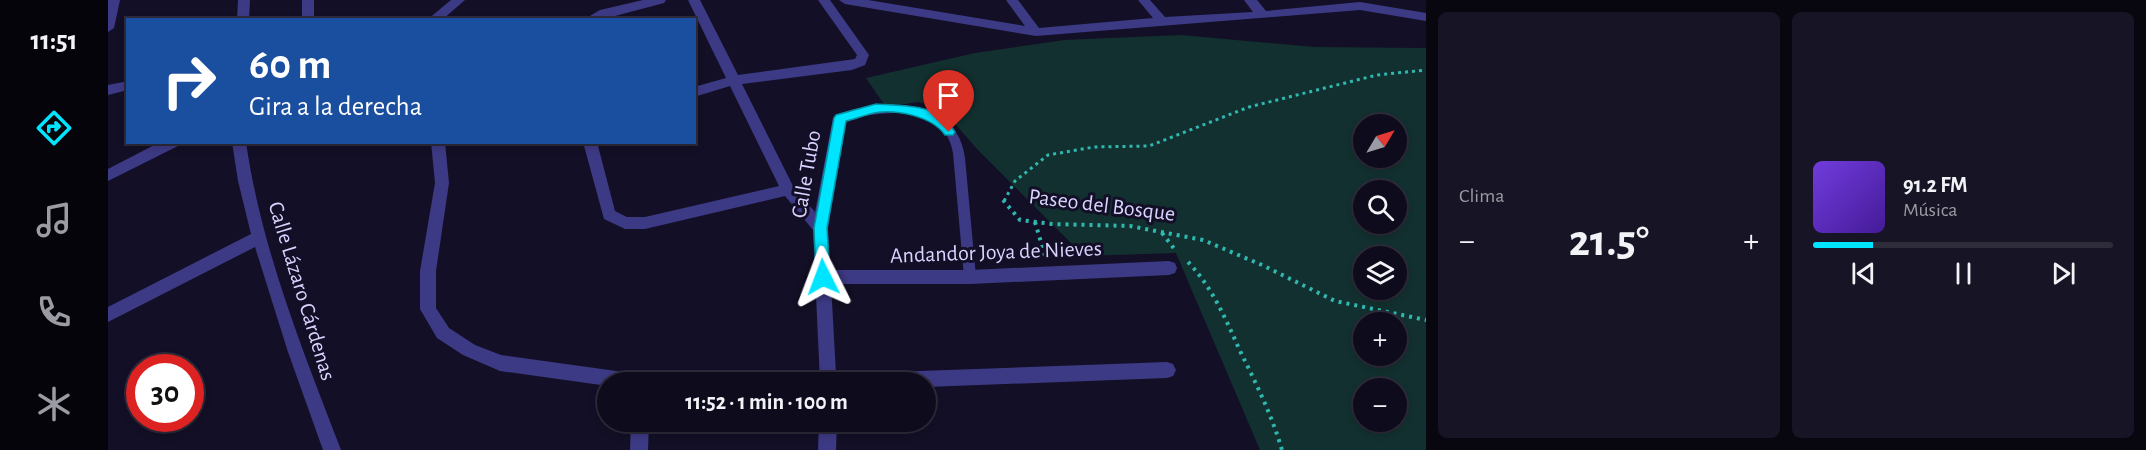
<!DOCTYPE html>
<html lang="es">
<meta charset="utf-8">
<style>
:root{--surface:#0e0b1c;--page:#171425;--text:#f1f3f6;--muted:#9b9ba3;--line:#2e2b3b;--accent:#00e5ff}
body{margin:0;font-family:"Alegreya Sans",sans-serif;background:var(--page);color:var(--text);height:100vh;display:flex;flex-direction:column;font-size:22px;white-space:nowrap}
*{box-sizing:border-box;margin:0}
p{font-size:20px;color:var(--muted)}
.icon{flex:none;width:33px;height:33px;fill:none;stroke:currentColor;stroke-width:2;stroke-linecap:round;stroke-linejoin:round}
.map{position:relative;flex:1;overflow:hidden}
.details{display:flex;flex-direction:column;gap:12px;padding:12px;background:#08060f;width:720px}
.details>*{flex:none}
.hud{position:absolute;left:18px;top:18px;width:570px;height:126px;border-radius:0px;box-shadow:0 3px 9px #0003,0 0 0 2px var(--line);background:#1a4fa0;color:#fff;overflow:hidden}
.needle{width:39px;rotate:52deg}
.controls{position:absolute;left:1245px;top:114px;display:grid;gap:12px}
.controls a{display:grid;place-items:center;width:54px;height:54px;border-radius:50%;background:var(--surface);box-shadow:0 3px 9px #0003,0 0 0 2px var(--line);font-size:30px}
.speed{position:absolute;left:18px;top:354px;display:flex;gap:12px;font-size:30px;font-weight:700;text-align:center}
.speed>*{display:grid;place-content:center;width:78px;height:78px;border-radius:50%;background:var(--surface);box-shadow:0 3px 9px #0003,0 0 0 2px var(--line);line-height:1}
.speed .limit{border:9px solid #d22;background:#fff;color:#111}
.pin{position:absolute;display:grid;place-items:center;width:51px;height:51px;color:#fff;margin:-62px -26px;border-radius:50% 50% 50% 0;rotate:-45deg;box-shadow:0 0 6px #0007}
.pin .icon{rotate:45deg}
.me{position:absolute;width:66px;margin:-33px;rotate:357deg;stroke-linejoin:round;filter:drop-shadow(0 0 4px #0008)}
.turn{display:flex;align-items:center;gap:21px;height:126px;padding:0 24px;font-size:27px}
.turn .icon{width:78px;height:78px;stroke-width:2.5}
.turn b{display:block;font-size:42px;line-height:51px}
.big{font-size:45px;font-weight:700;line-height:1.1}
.details .widget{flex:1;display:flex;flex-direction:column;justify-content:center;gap:9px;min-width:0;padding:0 21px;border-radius:9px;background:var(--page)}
.song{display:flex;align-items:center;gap:18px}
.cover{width:72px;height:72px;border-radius:9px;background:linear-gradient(135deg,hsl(260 70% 55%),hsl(260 70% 35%))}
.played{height:6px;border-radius:3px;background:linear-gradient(90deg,var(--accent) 20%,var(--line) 20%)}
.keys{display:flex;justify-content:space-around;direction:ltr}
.heat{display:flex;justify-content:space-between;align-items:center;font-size:33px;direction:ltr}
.details .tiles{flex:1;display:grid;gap:12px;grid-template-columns:repeat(2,1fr)}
.trip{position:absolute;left:489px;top:372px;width:339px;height:60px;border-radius:30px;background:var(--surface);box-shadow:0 3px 9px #0003,0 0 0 2px var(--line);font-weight:700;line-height:60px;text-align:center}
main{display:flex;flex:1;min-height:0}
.dock{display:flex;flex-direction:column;width:108px;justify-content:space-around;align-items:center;background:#06040b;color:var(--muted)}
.dock .icon{width:42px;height:42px}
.dock .active{color:var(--accent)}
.dock b{font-size:27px;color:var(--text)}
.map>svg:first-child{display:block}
.green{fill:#12302f;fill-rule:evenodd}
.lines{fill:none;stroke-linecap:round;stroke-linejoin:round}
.path-far1{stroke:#2fb8b0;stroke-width:3;stroke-dasharray:3 4;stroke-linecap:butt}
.path{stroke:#2fb8b0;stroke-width:4;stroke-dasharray:3 5;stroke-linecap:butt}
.lane{fill:#3d3a85;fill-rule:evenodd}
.street{fill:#3d3a85;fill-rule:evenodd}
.route{fill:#00e5ff;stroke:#0095a6;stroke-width:1.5}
.labels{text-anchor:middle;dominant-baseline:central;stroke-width:6;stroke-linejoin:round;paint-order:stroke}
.street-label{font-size:22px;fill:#d9d4ff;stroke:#130f26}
</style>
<main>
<nav class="dock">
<b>11:51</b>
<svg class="icon active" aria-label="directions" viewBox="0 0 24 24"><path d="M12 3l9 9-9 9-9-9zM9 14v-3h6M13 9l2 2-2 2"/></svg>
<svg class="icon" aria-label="music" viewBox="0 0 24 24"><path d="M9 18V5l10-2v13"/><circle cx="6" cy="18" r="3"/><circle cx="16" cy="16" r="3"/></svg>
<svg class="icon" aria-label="phone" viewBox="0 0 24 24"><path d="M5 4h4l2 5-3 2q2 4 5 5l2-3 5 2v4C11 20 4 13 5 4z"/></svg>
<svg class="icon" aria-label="climate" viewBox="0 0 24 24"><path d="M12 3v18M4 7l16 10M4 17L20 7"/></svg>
</nav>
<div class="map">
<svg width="1318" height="450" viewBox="0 0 1318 450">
<rect width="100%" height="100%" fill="#130f26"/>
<path class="green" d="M1073,35L1206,47L1318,48V450H1152L1068,253L976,256L869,149L834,109L810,102L778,107L758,78L867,53L956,40ZM1256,124H1288V158H1256ZM1256,190H1288V224H1256ZM1256,256H1288V290H1256ZM1256,322H1288V356H1256ZM1256,388H1288V422H1256Z"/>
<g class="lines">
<path class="path-far1" d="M896,201L907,181L940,155L986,147L1041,146L1141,107L1269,75L1318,70"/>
<g class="path">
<path d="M895,200L912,220L944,224L1022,226L1095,240L1154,265L1227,301L1318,320"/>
<path d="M927,222L937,256"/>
<path d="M1054,233L1068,251"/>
<path d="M1080,262C1105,288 1118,320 1133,353C1149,385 1164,416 1174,450"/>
</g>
<path class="lane" d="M779,104C816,105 852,116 857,158L868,277L866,281L862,282L858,281L856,277L845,153C837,100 768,111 732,122L727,118L728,115L746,109Z"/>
<g class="street">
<path d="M0,0H12L6,28L0,32Z"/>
<path d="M130,0H142L141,20H129Z"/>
<rect x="194" y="0" width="12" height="20"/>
<path d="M343,0H357L334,20H319Z"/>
<path d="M535,0H558L556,3L492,20H475L492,10Z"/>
<path d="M580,0H592L630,75L747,59L749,55L710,0H722L761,55L757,65L744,70L634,84L685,186L707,212L725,118L732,113L739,118L720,228L722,270H862L1061,261L1067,263L1069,268L1067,273L1061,275L862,284H723L728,374L1059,362L1065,364L1068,370L1065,376L1059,378L818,387V382H712L705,230L677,196L537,229H517L496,219L475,142H489L507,211L519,217H537L671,186L622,86L586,97V87L618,78Z"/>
<path d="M731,0H760L917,26L898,0H910L931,28L1045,18L1030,0H1042L1057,17L1145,12L1136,0H1149L1158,11L1252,2L1318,13V21L1252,10L928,36L737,4Z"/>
<path d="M20,81V90L0,95V85Z"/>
<path d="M52,142H72L70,146L0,181V169Z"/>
<path d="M124,142H138C153,248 195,351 233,450H215L180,352L147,247L0,322V307L143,234L130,181Z"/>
<path d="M323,142H337L341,183L328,271V308L341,328L367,345L393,355L530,374L536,376L538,382H500V386L392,371L355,355L329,338L312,309V271L327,183Z"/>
<path d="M523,422H541L540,450H522Z"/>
<path d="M711,422H729L728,450H710Z"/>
</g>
</g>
<path class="route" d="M768,104C797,106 831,103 847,132L845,135H837C824,116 788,109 766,113C757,115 747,119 738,121L719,228L722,277L720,282L715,283L710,282L708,277L706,228L726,118L728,115Z"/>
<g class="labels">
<g class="street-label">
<text transform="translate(698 174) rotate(-80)">Calle Tubo</text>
<text transform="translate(994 205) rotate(7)">Paseo del Bosque</text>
<text transform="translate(888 252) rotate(-2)">Andandor Joya de Nieves</text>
<text transform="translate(194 291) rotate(73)">Calle Lázaro Cárdenas</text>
</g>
</g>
</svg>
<div class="controls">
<a><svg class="needle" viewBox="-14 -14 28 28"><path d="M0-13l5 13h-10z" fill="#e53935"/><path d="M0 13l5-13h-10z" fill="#9b9ba3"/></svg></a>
<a><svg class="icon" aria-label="search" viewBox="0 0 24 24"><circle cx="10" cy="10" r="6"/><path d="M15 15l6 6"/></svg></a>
<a><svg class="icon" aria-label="layers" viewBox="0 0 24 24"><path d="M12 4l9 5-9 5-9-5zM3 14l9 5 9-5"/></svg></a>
<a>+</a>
<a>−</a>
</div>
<div class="speed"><div class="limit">30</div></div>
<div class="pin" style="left:841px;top:132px;background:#d93025"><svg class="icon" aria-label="arrive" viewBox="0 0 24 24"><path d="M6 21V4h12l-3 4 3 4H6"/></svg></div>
<svg class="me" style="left:715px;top:277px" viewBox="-20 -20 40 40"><path d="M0-17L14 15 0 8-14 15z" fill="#00e5ff" stroke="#fff" stroke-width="4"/></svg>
<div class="trip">11:52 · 1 min · 100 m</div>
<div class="hud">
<div class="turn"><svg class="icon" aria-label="right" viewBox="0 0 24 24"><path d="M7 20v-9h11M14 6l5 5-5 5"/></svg><div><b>60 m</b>Gira a la derecha</div></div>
</div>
</div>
<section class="details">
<div class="tiles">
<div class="widget"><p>Clima</p>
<div class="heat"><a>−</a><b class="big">21.5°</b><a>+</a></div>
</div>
<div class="widget">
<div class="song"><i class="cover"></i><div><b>91.2 FM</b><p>Música</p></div></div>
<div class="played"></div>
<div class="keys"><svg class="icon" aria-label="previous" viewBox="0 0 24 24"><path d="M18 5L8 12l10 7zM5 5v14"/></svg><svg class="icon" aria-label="pause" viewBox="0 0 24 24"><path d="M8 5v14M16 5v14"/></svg><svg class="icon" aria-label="next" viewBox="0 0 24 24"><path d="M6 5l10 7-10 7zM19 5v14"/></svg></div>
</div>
</div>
</section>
</main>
